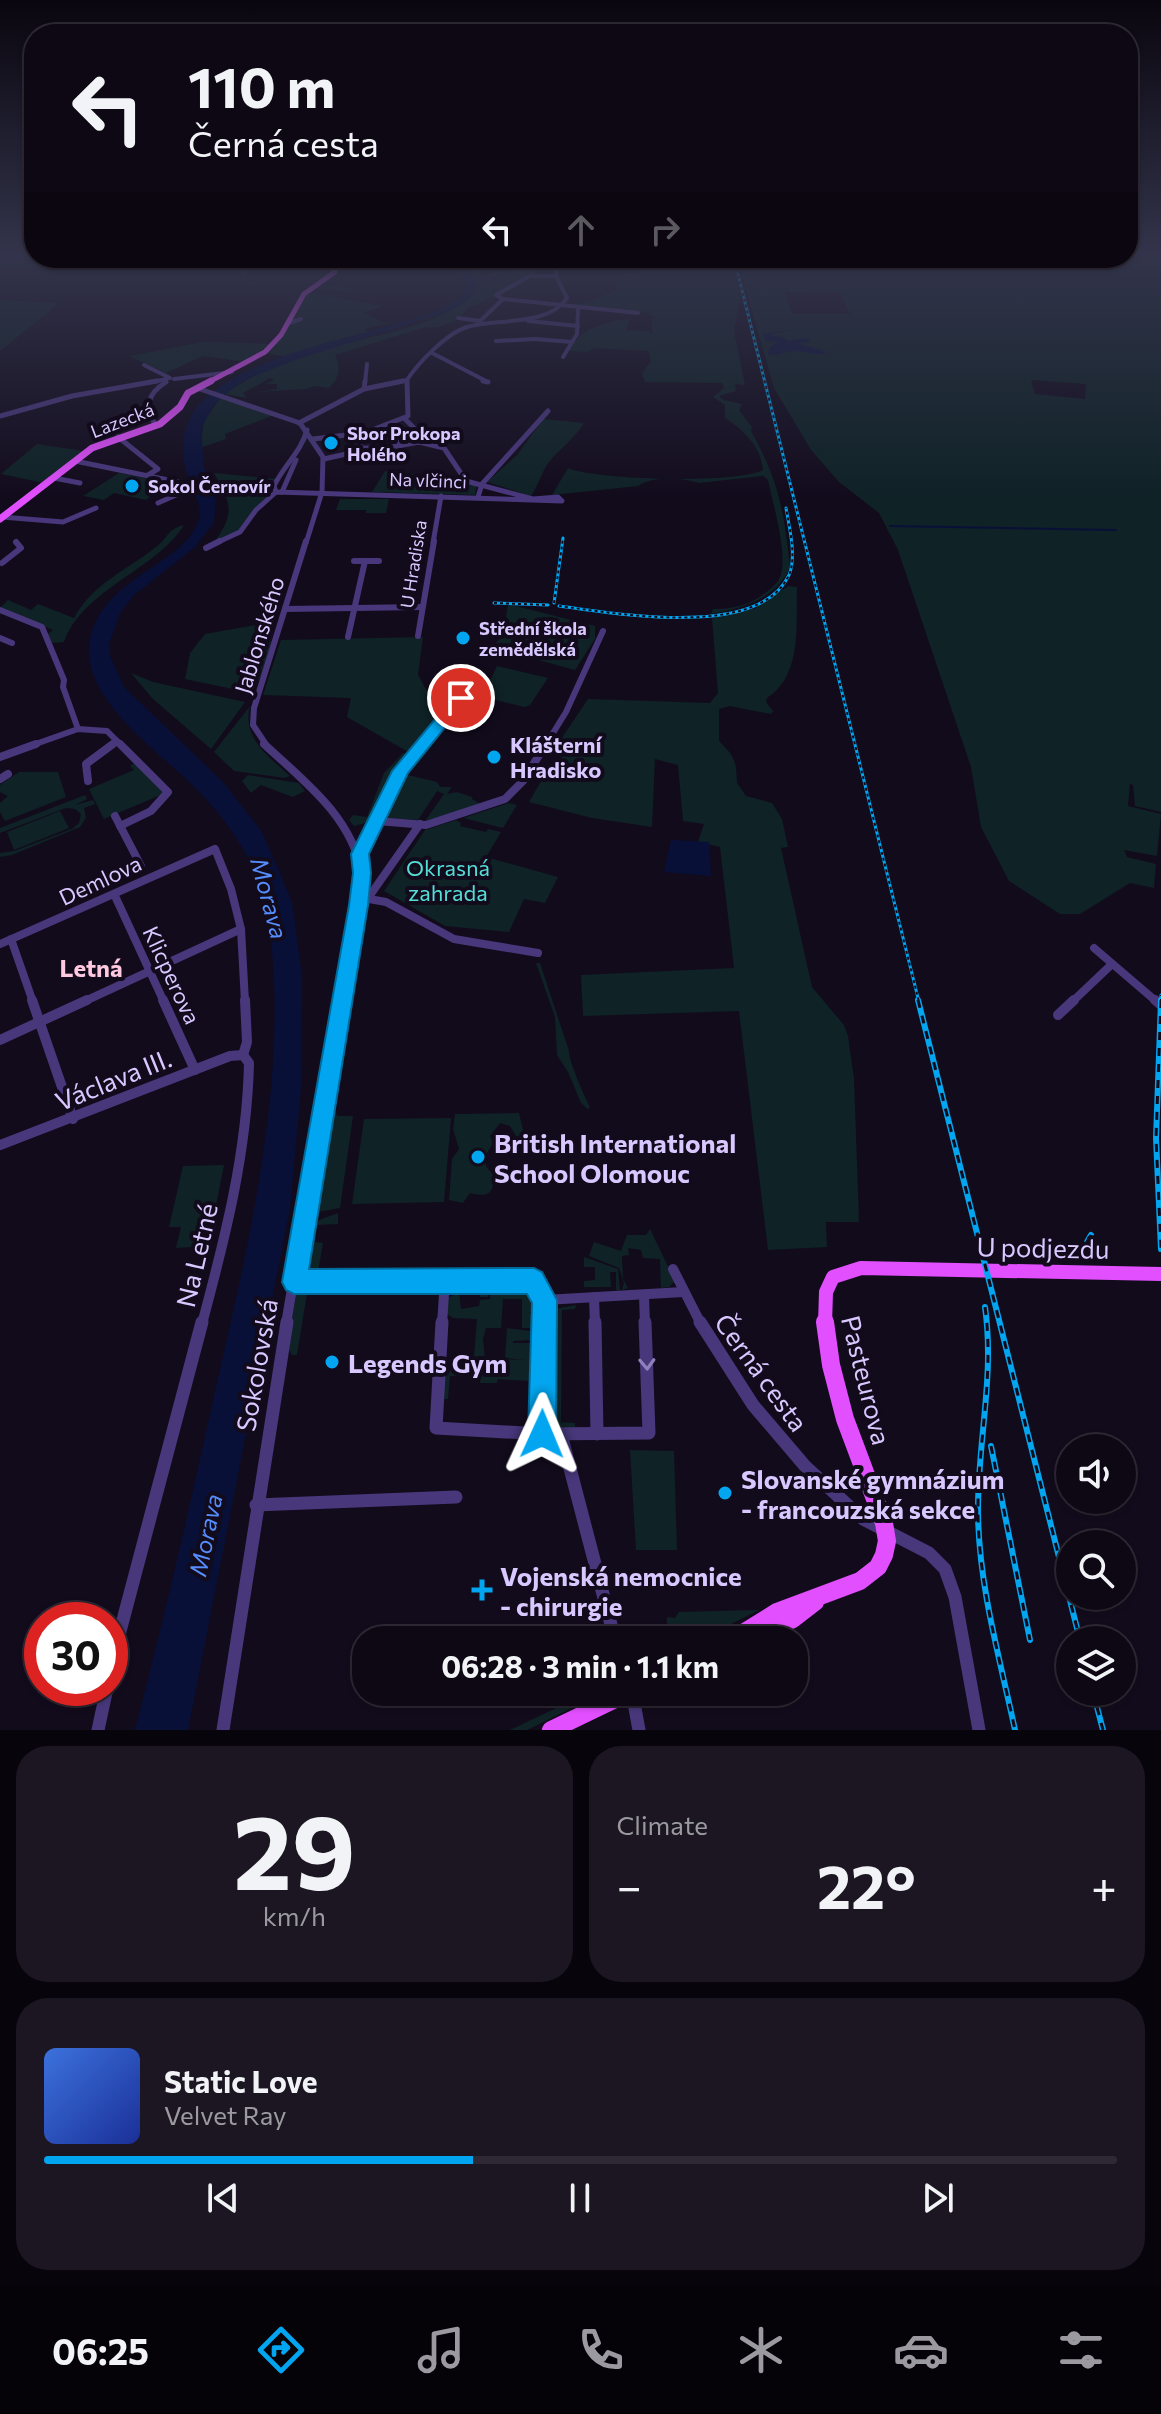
<!DOCTYPE html>
<meta charset="utf-8">
<style>
:root{--surface:#0e0815;--page:#1c1622;--text:#f1f3f6;--muted:#9b9aa0;--line:#2e2934;--accent:#02a6f0}
body{margin:0;font-family:Commissioner,sans-serif;background:var(--page);color:var(--text);height:100vh;display:flex;flex-direction:column;font-size:30px;white-space:nowrap}
*{box-sizing:border-box;margin:0}
p{font-size:26px;color:var(--muted)}
.icon{flex:none;width:44px;height:44px;fill:none;stroke:currentColor;stroke-width:2;stroke-linecap:round;stroke-linejoin:round}
.map{position:relative;height:1730px;overflow:hidden}
.details{display:flex;flex-direction:column;gap:16px;padding:16px;background:#08040c;flex:1}
.details>*{flex:none}
.banner{position:absolute;left:24px;top:24px;width:1114px;height:244px;border-radius:32px;box-shadow:0 2px 6px #0004,0 0 0 2px var(--line);background:#0e0815;color:var(--text);overflow:hidden}
.buttons{position:absolute;left:1056px;top:1434px;display:grid;gap:16px}
.buttons a{display:grid;place-items:center;width:80px;height:80px;border-radius:50%;background:var(--surface);box-shadow:0 2px 6px #0004,0 0 0 2px var(--line);font-size:40px}
.speed{position:absolute;left:24px;top:1602px;display:flex;gap:16px;font-size:40px;font-weight:700;text-align:center}
.speed>*{display:grid;place-content:center;width:104px;height:104px;border-radius:50%;background:var(--surface);box-shadow:0 2px 6px #0004,0 0 0 2px var(--line);line-height:1}
.speed .limit{border:12px solid #d22;background:#fff;color:#111}
.pin{position:absolute;display:grid;place-items:center;width:68px;height:68px;color:#fff;margin:-34px;border:4px solid #fff;border-radius:50%;box-shadow:0 2px 8px #0007}
.me{position:absolute;width:88px;margin:-44px;rotate:1deg;stroke-linejoin:round;filter:drop-shadow(0 0 6px #0008)}
.turn{display:flex;align-items:center;gap:28px;height:168px;padding:0 32px;font-size:36px}
.turn .icon{width:104px;height:104px;stroke-width:2.5}
.turn b{display:block;font-size:56px;line-height:68px}
.lanes{display:flex;align-items:center;height:76px;padding:0 32px;background:#0003;justify-content:center;gap:40px;direction:ltr}
.lanes .off{opacity:.35}
.big{font-size:60px;font-weight:700;line-height:1.1}
.details .widget{flex:1;display:flex;flex-direction:column;justify-content:center;gap:12px;min-width:0;padding:0 28px;border-radius:32px;background:var(--page)}
.details .dial{align-items:center;gap:0}
.dial b{font-size:104px;line-height:1}
.song{display:flex;align-items:center;gap:24px}
.cover{width:96px;height:96px;border-radius:12px;background:linear-gradient(135deg,hsl(220 70% 55%),hsl(230 70% 35%))}
.played{height:8px;border-radius:4px;background:linear-gradient(90deg,var(--accent) 40%,var(--line) 40%)}
.keys{display:flex;justify-content:space-around;direction:ltr}
.heat{display:flex;justify-content:space-between;align-items:center;font-size:44px;direction:ltr}
.details .tiles{flex:1;display:grid;gap:16px;grid-template-columns:1fr 1fr}
.widget:last-child{grid-column:span 2}
.trip{position:absolute;left:352px;top:1626px;width:456px;height:80px;border-radius:32px;background:var(--surface);box-shadow:0 2px 6px #0004,0 0 0 2px var(--line);font-weight:700;line-height:80px;text-align:center}
.menu{display:flex;height:128px;justify-content:space-around;align-items:center;background:#060308;color:var(--muted)}
.menu .icon{width:56px;height:56px}
.menu .active{color:var(--accent)}
.menu b{font-size:36px;color:var(--text)}
.map>svg:first-child{display:block}
.green{fill:#0f2226;fill-rule:evenodd}
.water{fill:#091038}
.lines{fill:none;stroke-linecap:round;stroke-linejoin:round}
.stream{stroke:#091038;stroke-width:2}
.minor-far5{stroke:#48377b;stroke-width:4}
.minor-far4{stroke:#48377b;stroke-width:5}
.minor-far3{stroke:#48377b;stroke-width:6}
.minor-far2{stroke:#48377b;stroke-width:8}
.minor-far1{stroke:#48377b;stroke-width:10}
.minor{stroke:#48377b;stroke-width:13}
.major-far3{stroke:#e14ffe;stroke-width:5}
.major-far2{stroke:#e14ffe;stroke-width:7}
.major-far1{stroke:#e14ffe;stroke-width:14}
.major{stroke:#e14ffe;stroke-width:18}
.rail-far1-casing{stroke:#02a6f0;stroke-width:3}
.rail-casing{stroke:#02a6f0;stroke-width:6}
.rail-far1{stroke:#120b1c;stroke-width:2;stroke-dasharray:3;stroke-linecap:butt}
.rail{stroke:#120b1c;stroke-width:3;stroke-dasharray:8;stroke-linecap:butt}
.oneway{stroke:#907fbd}
.route{fill:#02a6f0;stroke:#016c9c;stroke-width:2}
.poi-dot{fill:#02a6f0;stroke:#120b1c;stroke-width:3}
.labels{text-anchor:middle;dominant-baseline:central;stroke-width:8;stroke-linejoin:round;paint-order:stroke}
.far-street-label{font-size:18px;fill:#d9c7ff;stroke:#120b1c}
.far-poi-label{font-size:18px;font-weight:bold;fill:#d9c7ff;stroke:#120b1c;text-anchor:start}
.street-label{font-size:22px;fill:#d9c7ff;stroke:#120b1c}
.poi-label{font-size:22px;font-weight:bold;fill:#d9c7ff;stroke:#120b1c;text-anchor:start}
.park-label{font-size:22px;fill:#55ddd7;stroke:#120b1c}
.water-label{font-size:24px;font-style:italic;fill:#568dfe;stroke:#120b1c}
.neighbourhood-label{font-size:24px;font-weight:bold;fill:#ffc9e0;stroke:#120b1c}
.near-street-label{font-size:26px;fill:#d9c7ff;stroke:#120b1c}
.near-poi-label{font-size:26px;font-weight:bold;fill:#d9c7ff;stroke:#120b1c;text-anchor:start}
</style>
<div class="map">
<svg width="1161" height="1730" viewBox="0 0 1161 1730">
<rect width="100%" height="100%" fill="#120b1c"/>
<g class="green">
<path d="M0,254H34V258H54L65,264L0,270Z"/>
<path d="M1128,254H1161V812L1135,806L1133,785L1124,782L1130,784L1128,806L1161,814L1157,856L1124,850L1127,857L1156,864L1154,888L1130,883L1080,914H1060L1009,881L981,827L971,767L898,550L879,513L839,482L811,450L774,388L737,258H1128ZM785,292L840,293L850,314H792ZM1031,380L1086,384L1085,399L1035,394Z"/>
<path d="M139,258L216,261L241,258L227,261C244,265 263,258 281,258L261,262L243,277L258,287L275,290C262,289 249,288 240,278L243,272Z"/>
<path d="M460,258H468L478,268L481,275L485,276L527,258H566L562,264L552,263L494,297L469,307L460,318H453L457,319C449,325 434,329 426,327L335,355C341,367 340,377 329,388L314,386L307,389L257,392L277,389V384H266L274,380L270,378L243,393L247,398L225,394C255,372 291,360 326,349C363,338 460,322 477,287Z"/>
<path d="M653,258H731L740,296L734,331L745,385L735,384L736,391L719,396L724,400L742,404L739,410L752,427L751,431C779,481 784,511 790,567C778,598 741,609 711,614L713,609C731,609 746,606 761,596C768,591 775,586 779,579C790,559 772,501 768,480L763,476L699,483C682,478 654,475 638,486L552,495L568,468C595,480 737,484 763,470C761,447 744,430 725,418V405L713,397L724,388L722,383L645,382L642,374L651,361L648,351L594,348L587,352L569,351C581,327 605,322 630,319L626,330L649,331L652,334V318L657,317L645,314L653,313L563,305L570,298L567,304C587,306 598,296 617,290L615,281L624,279V274H637L636,268Z"/>
<path d="M320,285L353,288L349,292L317,288L310,293L383,306L364,313L383,322H395L364,329L368,332L287,357L266,353C292,331 293,303 320,285Z"/>
<path d="M0,300L56,303L57,305L0,351Z"/>
<path d="M203,342L272,344L246,362L203,356L166,373L129,356Z"/>
<path d="M221,397L274,415L225,434L226,439L200,448L204,421Z"/>
<path d="M543,419L584,423C574,440 560,448 549,462C543,469 538,486 531,496L487,482L517,455Z"/>
<path d="M37,444L84,451L44,483L1,474Z"/>
<path d="M385,471L458,478L477,484L475,495L372,492Z"/>
<path d="M119,473L168,483L146,500L114,493L104,500L83,496Z"/>
<path d="M214,473L276,479L270,493H273L255,511L242,533L211,547C234,515 234,507 214,473Z"/>
<path d="M340,499H389L386,513H366V510H336Z"/>
<path d="M184,525C156,570 83,589 64,642L52,643L48,634L53,630L0,608L8,600L31,610L38,604L74,618C93,583 126,571 156,547C169,537 167,529 184,525Z"/>
<path d="M788,586L797,587C796,627 802,675 767,698L766,702L773,711L771,714L730,706L719,709V741C736,758 736,761 737,783L746,796L772,803L782,819L788,847L781,848L812,987L844,1025L848,1036L854,1079L859,1222H826L827,1247L768,1250L739,1011L583,1016L581,975L734,968L720,847L698,842L704,824L683,821L678,765L655,759L652,827L592,818L529,802L551,764L566,754L559,742L588,699L710,703L718,693L712,618L756,608Z"/>
<path d="M508,604L595,626V639L575,670L516,654L514,656L495,652V644L503,636Z"/>
<path d="M273,622C273,640 263,692 244,691V688L242,691L185,679L190,653L205,634Z"/>
<path d="M423,637L418,675L441,716L412,754L347,717L351,698L263,695L281,640Z"/>
<path d="M497,666L548,678L530,705L525,707L482,697Z"/>
<path d="M131,673L153,682L245,702L211,749L153,699Z"/>
<path d="M250,706C242,738 268,756 290,776L285,778L234,771L214,752Z"/>
<path d="M447,718L449,720C437,737 421,766 404,774L437,782L440,787H452L447,794L457,792L472,797V799L482,805L425,821L444,794L437,791L418,820L383,818L400,775Z"/>
<path d="M403,753L410,755L373,821L354,826L349,820L353,815L367,817L384,773Z"/>
<path d="M136,762L162,788L163,794L104,819L89,789L134,770L130,766Z"/>
<path d="M19,772H58L66,797L5,821L0,812V803L8,796L0,792V785Z"/>
<path d="M248,775L299,783L305,791L293,797L261,785L251,793L242,781Z"/>
<path d="M85,795L87,799L75,805L93,800L95,804L84,808L86,818L80,827L12,855L0,857V853L14,851L72,829L79,823L81,814L75,809L66,808L0,833V828Z"/>
<path d="M509,803L517,805L503,828L463,818Z"/>
<path d="M60,811L69,828L14,850L7,832Z"/>
<path d="M456,820L461,823L460,826L486,832L488,829L501,832L486,857L558,877L545,903L524,899L509,932L445,926L384,891L425,830Z"/>
<path d="M536,963H540L569,1051C568,1059 585,1098 590,1107L588,1109L581,1103L568,1072L557,1055L555,1017Z"/>
<path d="M332,1097L337,1116H353L340,1208L312,1213L328,1098Z"/>
<path d="M519,1113L525,1138H517L510,1126L500,1123L490,1136L493,1143L484,1158L487,1168L494,1175C494,1194 488,1198 470,1193L463,1203L449,1200L452,1159L459,1149L453,1129L455,1114Z"/>
<path d="M451,1118L444,1202L352,1204L364,1119Z"/>
<path d="M224,1165L208,1246L176,1248L181,1227H169L183,1166Z"/>
<path d="M338,1213V1224L317,1225L314,1242L323,1243L317,1278H304L300,1269L308,1224Z"/>
<path d="M650,1229L675,1281L669,1287L661,1288L660,1259L643,1258L641,1250L628,1248L629,1255L622,1256L623,1279L628,1288L622,1290L624,1283L619,1268L589,1256L594,1242L621,1251L627,1235H646Z"/>
<path d="M584,1257L618,1269L620,1291L616,1290V1272H610L611,1287H584V1281L595,1280V1267H584Z"/>
<path d="M524,1283L533,1286L532,1311L529,1313L532,1314L531,1328H522V1299H503L501,1328H486L483,1339L485,1358L525,1360L505,1358L507,1328L531,1331V1340L513,1341V1343H531L530,1381L498,1379L497,1383H480V1376H450L448,1399H440L443,1371L483,1370V1365L473,1366L468,1358L474,1357L477,1319L453,1318L447,1314L446,1299L454,1295L453,1286L464,1284V1290L488,1289V1297H480V1292H459L461,1309L479,1306L480,1300L490,1299L491,1289H524Z"/>
<path d="M308,1287L297,1355H292L287,1346L297,1290Z"/>
<path d="M576,1305L575,1309L562,1310L561,1422L575,1423V1428H555L547,1422L548,1319L554,1309Z"/>
<path d="M630,1450L674,1451L677,1550H636Z"/>
<path d="M759,1610L699,1640H675V1628L667,1627V1617L675,1618L679,1612Z"/>
<path d="M590,1692H605L527,1730H510Z"/>
</g>
<g class="water">
<path d="M451,258H460L476,279L475,291L469,300L444,313L295,360L245,380L225,394L213,406L201,429L204,467L216,501L214,523L194,548L134,595L120,613L109,644L110,656L124,687L223,782L262,832L292,902L302,976L301,1089L290,1208L188,1730H135C165,1616 191,1501 216,1387C249,1242 290,1073 269,924C263,876 239,836 207,800C169,756 74,701 91,635C107,576 182,565 198,522C203,510 197,500 193,489C173,443 183,410 225,383C274,353 337,341 392,325C411,319 432,314 450,304C459,299 463,294 466,285Z"/>
<path d="M794,330L768,335L782,337L788,341L808,338L810,342L797,343L827,352C818,357 806,351 794,351C784,351 778,357 768,354L769,348L778,342L766,341L762,334Z"/>
<path d="M671,840L709,842L711,876L664,872Z"/>
</g>
<g class="lines">
<g class="stream">
<path d="M474,288L537,258"/>
<path d="M890,526L1116,530"/>
</g>
<g class="minor-far5">
<path d="M503,299L638,313"/>
<path d="M503,299L496,295L530,276H556"/>
<path d="M458,318L480,321"/>
<path d="M528,321L578,326"/>
<path d="M289,323L301,319"/>
<path d="M478,323L503,299"/>
<path d="M496,341L535,339L572,342"/>
<path d="M432,353L488,382"/>
<path d="M563,357L577,334L578,309"/>
<path d="M144,365L170,378"/>
<path d="M174,379L232,372"/>
<path d="M407,380C418,363 447,333 467,327C496,318 548,327 567,298L556,276L557,268"/>
<path d="M146,383L167,379"/>
<path d="M365,383L367,364"/>
<path d="M394,383L407,380"/>
</g>
<g class="minor-far4">
<path d="M483,381L488,382"/>
<path d="M197,388L300,423L323,457L322,492L306,543"/>
<path d="M364,389L365,381"/>
<path d="M0,416L72,396L157,381"/>
<path d="M405,419L426,440"/>
<path d="M299,423L364,389L403,381"/>
<path d="M156,426C144,407 147,394 166,382"/>
<path d="M372,430L408,416L407,381"/>
<path d="M118,437L158,469L148,475"/>
<path d="M313,439L371,432L405,444"/>
<path d="M353,448H387L419,442"/>
<path d="M324,459L346,454L367,438"/>
<path d="M75,461L178,482L181,489L176,495L158,503"/>
<path d="M54,478L80,483"/>
<path d="M276,492L274,486C284,465 301,452 307,430"/>
<path d="M282,492L296,460"/>
<path d="M478,497L482,484L548,411"/>
<path d="M2,517L63,522L96,508"/>
<path d="M216,543L240,532L256,510L276,492L562,501L558,497L533,499L466,481L444,448L419,442L426,440"/>
<path d="M433,543L441,496"/>
</g>
<g class="minor-far3">
<path d="M206,548L220,541"/>
<path d="M354,561H379"/>
<path d="M2,563L21,548L16,542"/>
<path d="M286,609L422,607"/>
<path d="M0,610L42,627L64,680L63,687L78,729"/>
<path d="M418,636L434,541"/>
<path d="M348,637L365,561"/>
<path d="M0,638L12,643"/>
<path d="M30,746L78,729L107,731L122,746"/>
<path d="M110,746L117,741"/>
<path d="M267,746L253,725L254,708L306,541"/>
<path d="M421,746L472,684"/>
<path d="M545,746L566,712L603,631"/>
</g>
<g class="minor-far2">
<path d="M264,744C305,782 351,816 362,873L340,1002"/>
<path d="M0,757L36,744"/>
<path d="M0,779L8,774"/>
<path d="M88,781L86,764L113,744"/>
<path d="M115,816L141,866"/>
<path d="M377,821L426,825L505,799L523,781L546,744"/>
<path d="M120,826L151,811L168,792L120,744"/>
<path d="M360,854L401,771L423,744"/>
<path d="M115,896L164,1002"/>
<path d="M369,899L386,902L454,939L538,953"/>
<path d="M366,901L420,824"/>
<path d="M11,939L33,1002"/>
<path d="M0,944L215,849L231,889L241,929L245,1002"/>
<path d="M1094,948L1157,1002"/>
<path d="M83,1002L241,929"/>
<path d="M1072,1002L1111,965"/>
</g>
<g class="minor-far1">
<path d="M32,1000L73,1119"/>
<path d="M163,1000L195,1070"/>
<path d="M1155,1000L1161,1005"/>
<path d="M1058,1015L1074,1000"/>
<path d="M0,1040L87,1000"/>
<path d="M243,1055L247,1042L245,1000"/>
<path d="M0,1145L230,1056L243,1055"/>
<path d="M673,1269L701,1324"/>
<path d="M294,1282L534,1281L545,1300L544,1324"/>
<path d="M644,1296L645,1324"/>
<path d="M594,1297L595,1324"/>
<path d="M545,1300L683,1292"/>
<path d="M202,1324C225,1238 247,1153 249,1063L243,1055"/>
<path d="M286,1324L341,1000"/>
<path d="M442,1324L445,1280"/>
</g>
<g class="minor">
<path d="M442,1322L436,1428L542,1434L649,1433L645,1322"/>
<path d="M595,1322L597,1434"/>
<path d="M700,1322L753,1405L805,1466L863,1519L929,1553L945,1569L955,1597L979,1730"/>
<path d="M542,1434L545,1322"/>
<path d="M561,1434L615,1640"/>
<path d="M256,1505L456,1497"/>
<path d="M110,1669L202,1322"/>
<path d="M632,1692L639,1730"/>
<path d="M98,1730L107,1688"/>
<path d="M223,1730L287,1322"/>
</g>
<path class="major-far3" d="M207,383L265,352L281,335L304,294L335,272L331,264L317,258"/>
<path class="major-far2" d="M0,519L92,448L160,424L180,407L188,393L211,381"/>
<path class="major-far1" d="M825,1324L826,1292L833,1277L861,1268L1161,1274"/>
<g class="major">
<path d="M732,1640L777,1612L860,1581L878,1567L884,1555L887,1541L884,1523L845,1419L831,1365L825,1322"/>
<path d="M746,1640L793,1619L815,1602"/>
<path d="M551,1730L630,1692"/>
</g>
<defs>
<g id="rail-far1">
<path d="M734,258L919,1002"/>
<path d="M494,603L548,605"/>
<path d="M554,603L563,538"/>
<path d="M559,606C615,613 759,640 789,575C797,557 789,526 786,508"/>
<path d="M1161,1002V995"/>
</g>
<g id="rail">
<path d="M918,1000L1080,1640"/>
<path d="M1161,1000L1156,1138L1161,1249"/>
<path d="M1087,1242L1091,1235"/>
<path d="M985,1307C995,1377 977,1444 978,1514C979,1587 1000,1659 1015,1730"/>
<path d="M991,1446L1030,1640"/>
<path d="M1093,1692L1103,1730"/>
</g>
</defs>
<use href="#rail-far1" class="rail-far1-casing"/>
<use href="#rail" class="rail-casing"/>
<use href="#rail-far1" class="rail-far1"/>
<use href="#rail" class="rail"/>
</g>
<defs><path id="oneway-chevron" d="M-2-3.5L2.5 0L-2 3.5" fill="none" stroke-width="1.6" stroke-linecap="round" stroke-linejoin="round" transform="scale(2)"/></defs>
<use class="oneway" href="#oneway-chevron" transform="translate(647 1364) rotate(88)"/>
<linearGradient id="sky" x2="0" y2="1"><stop stop-color="#0a060f"/><stop offset="0.51" stop-color="#33344b"/><stop offset="1" stop-color="#33344b" stop-opacity="0"/></linearGradient>
<rect width="1161" height="497" fill="url(#sky)"/>
<path class="route" d="M461,693L469,698L408,773L369,854L371,873L368,905L309,1269L534,1268L542,1272L557,1300L556,1434L552,1443L542,1447L532,1443L528,1434L532,1303L527,1294H294L286,1290L282,1282L349,905L353,873L351,854L392,771L456,694Z"/>
<g class="poi-dot">
<circle cx="331" cy="443" r="8"/>
<circle cx="132" cy="486" r="8"/>
<circle cx="463" cy="638" r="8"/>
<circle cx="494" cy="757" r="8"/>
<circle cx="478" cy="1157" r="8"/>
<circle cx="332" cy="1362" r="8"/>
<circle cx="725" cy="1493" r="8"/>
<path d="M478 1578h8v8h8v8h-8v8h-8v-8h-8v-8h8z"/>
</g>
<g class="labels">
<g class="far-street-label">
<text transform="translate(122 420) rotate(-21)">Lazecká</text>
<text transform="translate(428 480) rotate(2)">Na vlčinci</text>
<text transform="translate(413 564) rotate(-81)">U Hradiska</text>
</g>
<g class="far-poi-label">
<text x="347" y="433">Sbor Prokopa<tspan x="347" dy="21">Holého</tspan></text>
<text x="148" y="486">Sokol Černovír</text>
<text x="479" y="628">Střední škola<tspan x="479" dy="21">zemědělská</tspan></text>
</g>
<g class="street-label">
<text transform="translate(259 635) rotate(-73)">Jablonského</text>
<text transform="translate(100 880) rotate(-25)">Demlova</text>
<text transform="translate(172 975) rotate(65)">Klicperova</text>
</g>
<g class="poi-label">
<text x="510" y="744">Klášterní<tspan x="510" dy="25">Hradisko</tspan></text>
</g>
<g class="park-label">
<text x="448" y="867">Okrasná<tspan x="448" dy="25">zahrada</tspan></text>
</g>
<g class="water-label">
<text transform="translate(270 898) rotate(75)">Morava</text>
<text transform="translate(205 1535) rotate(-78)">Morava</text>
</g>
<g class="neighbourhood-label">
<text x="91" y="967">Letná</text>
</g>
<g class="near-street-label">
<text transform="translate(113 1079) rotate(-22)">Václava III.</text>
<text transform="translate(1043 1247) rotate(1)">U podjezdu</text>
<text transform="translate(196 1255) rotate(-77)">Na Letné</text>
<text transform="translate(256 1365) rotate(-80)">Sokolovská</text>
<text transform="translate(762 1372) rotate(54)">Černá cesta</text>
<text transform="translate(867 1380) rotate(76)">Pasteurova</text>
</g>
<g class="near-poi-label">
<text x="494" y="1142">British International<tspan x="494" dy="30">School Olomouc</tspan></text>
<text x="348" y="1362">Legends Gym</text>
<text x="741" y="1478">Slovanské gymnázium<tspan x="741" dy="30">- francouzská sekce</tspan></text>
<text x="500" y="1575">Vojenská nemocnice<tspan x="500" dy="30">- chirurgie</tspan></text>
</g>
</g>
</svg>
<div class="buttons">
<a><svg class="icon" aria-label="sound" viewBox="0 0 24 24"><path d="M4 9h4l5-4v14l-5-4H4zM17 9q2 3 0 6"/></svg></a>
<a><svg class="icon" aria-label="search" viewBox="0 0 24 24"><circle cx="10" cy="10" r="6"/><path d="M15 15l6 6"/></svg></a>
<a><svg class="icon" aria-label="layers" viewBox="0 0 24 24"><path d="M12 4l9 5-9 5-9-5zM3 14l9 5 9-5"/></svg></a>
</div>
<div class="speed"><div class="limit">30</div></div>
<div class="pin" style="left:461px;top:698px;background:#d93025"><svg class="icon" aria-label="arrive" viewBox="0 0 24 24"><path d="M6 21V4h12l-3 4 3 4H6"/></svg></div>
<svg class="me" style="left:542px;top:1434px" viewBox="-20 -20 40 40"><path d="M0-17L14 15 0 8-14 15z" fill="#02a6f0" stroke="#fff" stroke-width="4"/></svg>
<div class="trip">06:28 · 3 min · 1.1 km</div>
<div class="banner">
<div class="turn"><svg class="icon" aria-label="left" viewBox="0 0 24 24"><path d="M17 20v-9H6M10 6l-5 5 5 5"/></svg><div><b>110 m</b>Černá cesta</div></div>
<div class="lanes"><svg class="icon" aria-label="left" viewBox="0 0 24 24"><path d="M17 20v-9H6M10 6l-5 5 5 5"/></svg><svg class="icon off" aria-label="ahead" viewBox="0 0 24 24"><path d="M12 20V5M6 11l6-6 6 6"/></svg><svg class="icon off" aria-label="right" viewBox="0 0 24 24"><path d="M7 20v-9h11M14 6l5 5-5 5"/></svg></div>
</div>
</div>
<section class="details">
<div class="tiles">
<div class="widget dial"><b>29</b><p>km/h</p></div>
<div class="widget"><p>Climate</p>
<div class="heat"><a>−</a><b class="big">22°</b><a>+</a></div>
</div>
<div class="widget">
<div class="song"><i class="cover"></i><div><b>Static Love</b><p>Velvet Ray</p></div></div>
<div class="played"></div>
<div class="keys"><svg class="icon" aria-label="previous" viewBox="0 0 24 24"><path d="M18 5L8 12l10 7zM5 5v14"/></svg><svg class="icon" aria-label="pause" viewBox="0 0 24 24"><path d="M8 5v14M16 5v14"/></svg><svg class="icon" aria-label="next" viewBox="0 0 24 24"><path d="M6 5l10 7-10 7zM19 5v14"/></svg></div>
</div>
</div>
</section>
<nav class="menu">
<b>06:25</b>
<svg class="icon active" aria-label="directions" viewBox="0 0 24 24"><path d="M12 3l9 9-9 9-9-9zM9 14v-3h6M13 9l2 2-2 2"/></svg>
<svg class="icon" aria-label="music" viewBox="0 0 24 24"><path d="M9 18V5l10-2v13"/><circle cx="6" cy="18" r="3"/><circle cx="16" cy="16" r="3"/></svg>
<svg class="icon" aria-label="phone" viewBox="0 0 24 24"><path d="M5 4h4l2 5-3 2q2 4 5 5l2-3 5 2v4C11 20 4 13 5 4z"/></svg>
<svg class="icon" aria-label="climate" viewBox="0 0 24 24"><path d="M12 3v18M4 7l16 10M4 17L20 7"/></svg>
<svg class="icon" aria-label="car" viewBox="0 0 24 24"><path d="M5 17H2v-5l4-1 3-4h7l3 4 3 1v5h-3M9 17h6M6 11h13"/><circle cx="7" cy="17" r="2"/><circle cx="17" cy="17" r="2"/></svg>
<svg class="icon" aria-label="filters" viewBox="0 0 24 24"><path d="M4 7h16M4 17h16"/><circle cx="9" cy="7" r="2"/><circle cx="15" cy="17" r="2"/></svg>
</nav>
